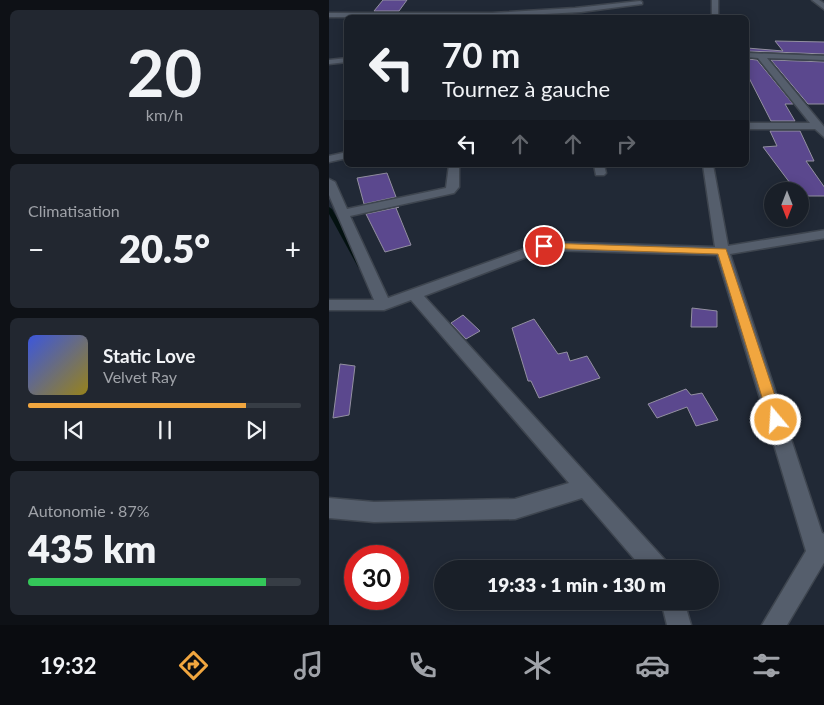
<!DOCTYPE html>
<html lang="fr">
<meta charset="utf-8">
<style>
:root{--surface:#191f28;--page:#222730;--text:#f1f3f6;--muted:#9fa2a8;--line:#373d45;--accent:#f1a63f}
body{margin:0;font-family:Lato,sans-serif;background:var(--page);color:var(--text);height:100vh;display:flex;flex-direction:column;font-size:19px;white-space:nowrap}
*{box-sizing:border-box;margin:0}
p{font-size:16px;color:var(--muted)}
.icon{flex:none;width:28px;height:28px;fill:none;stroke:currentColor;stroke-width:2;stroke-linecap:round;stroke-linejoin:round}
.map{position:relative;flex:1;overflow:hidden}
.details{display:flex;flex-direction:column;gap:10px;padding:10px;background:#0e1116;width:329px}
.details>*{flex:none}
.guide{position:absolute;left:15px;top:15px;width:405px;height:152px;border-radius:8px;box-shadow:0 2px 12px #0003,0 0 0 1px var(--line);background:#191f28;color:var(--text);overflow:hidden}
.needle{width:32px;rotate:180deg}
.fabs{position:absolute;left:435px;top:182px;display:grid;gap:10px}
.fabs a{display:grid;place-items:center;width:45px;height:45px;border-radius:50%;background:var(--surface);box-shadow:0 2px 12px #0003,0 0 0 1px var(--line);font-size:25px}
.speed{position:absolute;left:15px;top:545px;display:flex;gap:10px;font-size:25px;font-weight:700;text-align:center}
.speed>*{display:grid;place-content:center;width:65px;height:65px;border-radius:50%;background:var(--surface);box-shadow:0 2px 12px #0003,0 0 0 1px var(--line);line-height:1}
.speed .limit{border:8px solid #d22;background:#fff;color:#111}
.pin{position:absolute;display:grid;place-items:center;width:42px;height:42px;color:#fff;margin:-21px;border:2px solid #fff;border-radius:50%;box-shadow:0 1px 5px #0007}
.me{position:absolute;width:55px;margin:-28px;rotate:342deg;stroke-linejoin:round;filter:drop-shadow(0 0 4px #0008)}
.turn{display:flex;align-items:center;gap:18px;height:105px;padding:0 15px;font-size:22px}
.turn .icon{width:65px;height:65px;stroke-width:2.5}
.turn b{display:block;font-size:35px;line-height:42px}
.lanes{display:flex;align-items:center;height:48px;padding:0 15px;background:#0003;justify-content:center;gap:25px;direction:ltr}
.lanes .off{opacity:.35}
.big{font-size:38px;font-weight:800;line-height:1.1}
.details .card{flex:1;display:flex;flex-direction:column;justify-content:center;gap:8px;min-width:0;padding:0 18px;border-radius:8px;background:var(--page)}
.details .dial{align-items:center;gap:0}
.dial b{font-size:65px;line-height:1}
.song{display:flex;align-items:center;gap:15px}
.cover{width:60px;height:60px;border-radius:8px;background:linear-gradient(135deg,hsl(230 70% 55%),hsl(50 70% 35%))}
.played{height:5px;border-radius:2px;background:linear-gradient(90deg,var(--accent) 80%,var(--line) 80%)}
.keys{display:flex;justify-content:space-around;direction:ltr}
.heat{display:flex;justify-content:space-between;align-items:center;font-size:28px;direction:ltr}
.charge{height:8px;border-radius:4px;background:linear-gradient(90deg,#34c759 87%,var(--line) 0)}
.trip{position:absolute;left:105px;top:560px;width:285px;height:50px;border-radius:25px;background:var(--surface);box-shadow:0 2px 12px #0003,0 0 0 1px var(--line);font-weight:800;line-height:50px;text-align:center}
.menu{display:flex;height:80px;justify-content:space-around;align-items:center;background:#0a0c10;color:var(--muted)}
.menu .icon{width:35px;height:35px}
.menu .current{color:var(--accent)}
.menu b{font-size:22px;color:var(--text)}
main{display:flex;flex:1;min-height:0}
.map>svg:first-child{display:block}
.lines{fill:none;stroke-linecap:round;stroke-linejoin:round}
.stream{fill:#031110;fill-rule:evenodd}
.building{fill:#5b488e;stroke:#9390a1}
.minor-casing{stroke:#3e454f;stroke-width:3}
.minor{fill:#555e6c;fill-rule:evenodd}
.route{fill:#f1a63f;stroke:#9d6c29}
</style>
<main>
<section class="details">
<div class="card dial"><b>20</b><p>km/h</p></div>
<div class="card"><p>Climatisation</p>
<div class="heat"><a>−</a><b class="big">20.5°</b><a>+</a></div>
</div>
<div class="card">
<div class="song"><i class="cover"></i><div><b>Static Love</b><p>Velvet Ray</p></div></div>
<div class="played"></div>
<div class="keys"><svg class="icon" aria-label="previous" viewBox="0 0 24 24"><path d="M18 5L8 12l10 7zM5 5v14"/></svg><svg class="icon" aria-label="pause" viewBox="0 0 24 24"><path d="M8 5v14M16 5v14"/></svg><svg class="icon" aria-label="next" viewBox="0 0 24 24"><path d="M6 5l10 7-10 7zM19 5v14"/></svg></div>
</div>
<div class="card"><p>Autonomie · 87%</p><b class="big">435 km</b><div class="charge"></div></div>
</section>
<div class="map">
<svg width="496" height="625" viewBox="0 0 496 625">
<rect width="100%" height="100%" fill="#212936"/>
<g class="lines">
<path class="stream" d="M0,207L3,209L35,267L34,268H30L29,267L0,214Z"/>
</g>
<g class="building">
<path d="M54,0H78L70,11H45Z"/>
<path d="M446,41L496,42V54L418,51V48L454,51Z"/>
<path d="M418,59L428,60L464,104H456L466,121H442L418,74Z"/>
<path d="M442,60L496,62V104H479Z"/>
<path d="M441,131H471L485,161H477L496,188V196H471V191H467L434,147L448,146Z"/>
<path d="M58,173L67,197L35,204L28,178Z"/>
<path d="M70,207L67,208L82,245L56,252L37,214Z"/>
<path d="M363,308L388,311V327H362Z"/>
<path d="M134,315L151,331L137,339L122,323Z"/>
<path d="M205,319L229,354L238,352L241,361L258,356L271,378L210,398L202,381H199L183,328Z"/>
<path d="M11,364L26,366L20,415L4,418Z"/>
<path d="M357,389L362,395L373,393L389,420L367,426L358,407L328,418L319,404Z"/>
</g>
<g class="lines">
<defs>
<g id="minor">
<rect x="383" y="0" width="6" height="18"/>
<path d="M483,0H490L496,4V10Z"/>
<path d="M311,1L313,2V4L252,12L163,17H0V13H163L246,8Z"/>
<path d="M418,53L496,56V60L438,58L496,128V138L486,129H418V123H481L429,58L418,57Z"/>
<path d="M18,58V62L0,64V60Z"/>
<path d="M18,152V158L0,162V156Z"/>
<path d="M120,165H130V187L125,193L21,216L59,298L215,242L386,247L374,165H384L399,246L496,230V238L401,254L493,533L496,534V561L458,625H433L477,551L388,255L216,250L95,296L337,561L340,569H314L253,498L186,519L45,522L0,518V498L45,502L186,499L240,483L82,300L55,310H0V300H45L0,195V179L6,182L18,209L117,188Z"/>
<path d="M265,165H275L277,173L275,175H267Z"/>
<path d="M332,601H355L362,625H338Z"/>
</g>
</defs>
<use href="#minor" class="minor-casing"/>
<use href="#minor" class="minor"/>
</g>
<path class="route" d="M215,243L397,249L454,420L452,424L447,426L442,424L440,420L389,254L211,248L210,246Z"/>
</svg>
<div class="fabs">
<a><svg class="needle" viewBox="-14 -14 28 28"><path d="M0-13l5 13h-10z" fill="#e53935"/><path d="M0 13l5-13h-10z" fill="#9fa2a8"/></svg></a>
</div>
<div class="speed"><div class="limit">30</div></div>
<div class="pin" style="left:215px;top:246px;background:#d93025"><svg class="icon" aria-label="arrive" viewBox="0 0 24 24"><path d="M6 21V4h12l-3 4 3 4H6"/></svg></div>
<svg class="me" style="left:447px;top:420px" viewBox="-20 -20 40 40"><circle r="17" fill="#f1a63f" stroke="#fff" stroke-width="3"/><path d="M0-11L8 9 0 5-8 9z" fill="#fff"/></svg>
<div class="trip">19:33 · 1 min · 130 m</div>
<div class="guide">
<div class="turn"><svg class="icon" aria-label="left" viewBox="0 0 24 24"><path d="M17 20v-9H6M10 6l-5 5 5 5"/></svg><div><b>70 m</b>Tournez à gauche</div></div>
<div class="lanes"><svg class="icon" aria-label="left" viewBox="0 0 24 24"><path d="M17 20v-9H6M10 6l-5 5 5 5"/></svg><svg class="icon off" aria-label="ahead" viewBox="0 0 24 24"><path d="M12 20V5M6 11l6-6 6 6"/></svg><svg class="icon off" aria-label="ahead" viewBox="0 0 24 24"><path d="M12 20V5M6 11l6-6 6 6"/></svg><svg class="icon off" aria-label="right" viewBox="0 0 24 24"><path d="M7 20v-9h11M14 6l5 5-5 5"/></svg></div>
</div>
</div>
</main>
<nav class="menu">
<b>19:32</b>
<svg class="icon current" aria-label="directions" viewBox="0 0 24 24"><path d="M12 3l9 9-9 9-9-9zM9 14v-3h6M13 9l2 2-2 2"/></svg>
<svg class="icon" aria-label="music" viewBox="0 0 24 24"><path d="M9 18V5l10-2v13"/><circle cx="6" cy="18" r="3"/><circle cx="16" cy="16" r="3"/></svg>
<svg class="icon" aria-label="phone" viewBox="0 0 24 24"><path d="M5 4h4l2 5-3 2q2 4 5 5l2-3 5 2v4C11 20 4 13 5 4z"/></svg>
<svg class="icon" aria-label="climate" viewBox="0 0 24 24"><path d="M12 3v18M4 7l16 10M4 17L20 7"/></svg>
<svg class="icon" aria-label="car" viewBox="0 0 24 24"><path d="M5 17H2v-5l4-1 3-4h7l3 4 3 1v5h-3M9 17h6M6 11h13"/><circle cx="7" cy="17" r="2"/><circle cx="17" cy="17" r="2"/></svg>
<svg class="icon" aria-label="filters" viewBox="0 0 24 24"><path d="M4 7h16M4 17h16"/><circle cx="9" cy="7" r="2"/><circle cx="15" cy="17" r="2"/></svg>
</nav>
